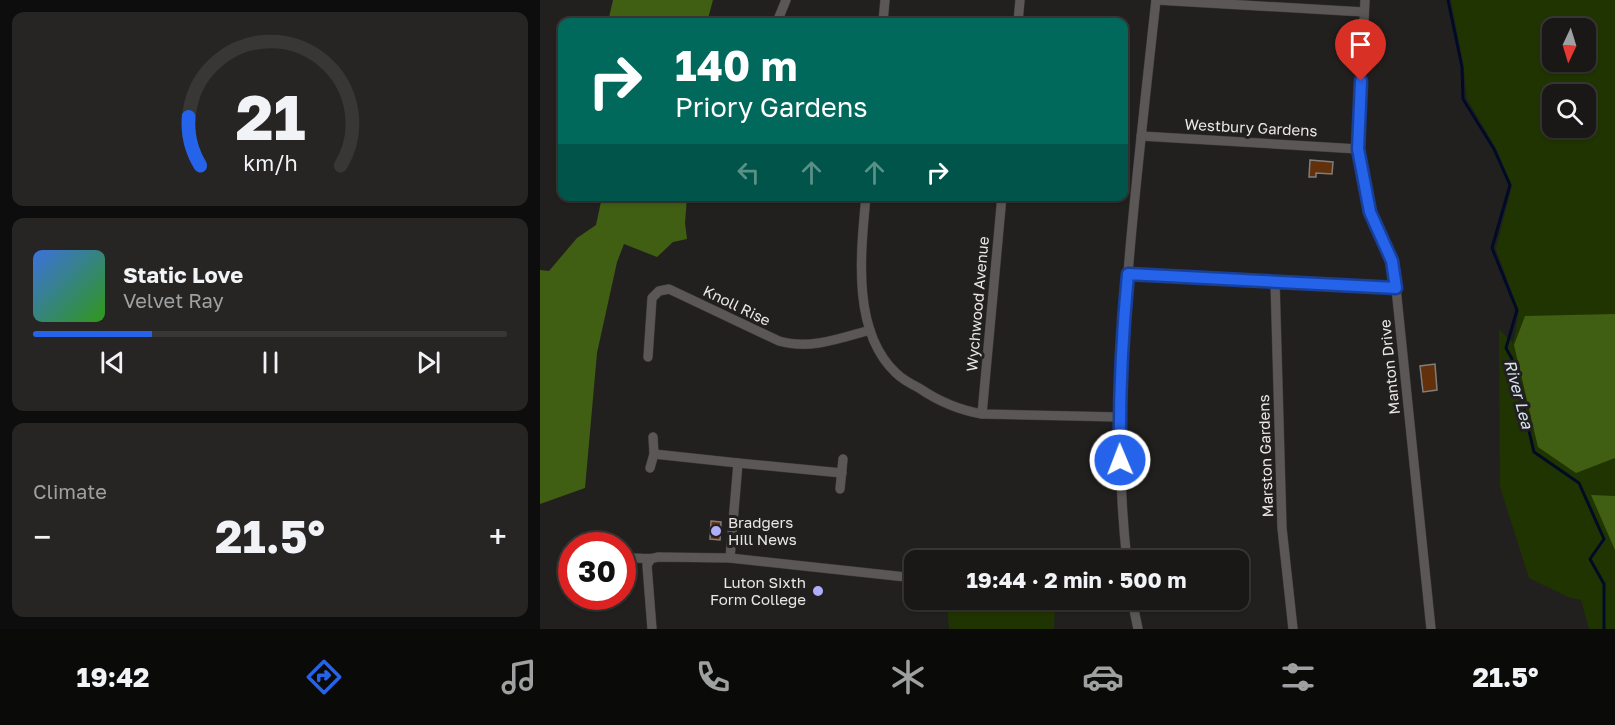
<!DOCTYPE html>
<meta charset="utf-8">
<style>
:root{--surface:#1a1817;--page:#272524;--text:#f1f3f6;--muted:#9fa0a1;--line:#383736;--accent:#2563eb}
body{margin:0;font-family:"Golos Text",sans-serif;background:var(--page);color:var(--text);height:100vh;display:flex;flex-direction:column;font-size:22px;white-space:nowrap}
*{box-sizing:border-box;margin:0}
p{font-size:20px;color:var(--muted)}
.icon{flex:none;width:33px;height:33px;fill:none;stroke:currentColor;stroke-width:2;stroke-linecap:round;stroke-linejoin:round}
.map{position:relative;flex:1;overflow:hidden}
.side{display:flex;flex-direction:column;gap:12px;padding:12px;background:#0e0d0d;width:540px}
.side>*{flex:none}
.guide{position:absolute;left:18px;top:18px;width:570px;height:183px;border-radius:12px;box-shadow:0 2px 4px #0004,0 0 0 2px var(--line);background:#00695c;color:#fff;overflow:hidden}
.needle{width:39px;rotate:184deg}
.controls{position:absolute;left:1002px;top:18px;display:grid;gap:12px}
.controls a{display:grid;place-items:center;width:54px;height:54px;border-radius:12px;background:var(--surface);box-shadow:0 2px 4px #0004,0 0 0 2px var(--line);font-size:30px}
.speed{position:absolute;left:18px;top:532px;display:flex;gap:12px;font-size:30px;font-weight:700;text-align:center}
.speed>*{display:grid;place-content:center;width:78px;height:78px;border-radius:50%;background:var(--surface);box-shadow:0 2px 4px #0004,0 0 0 2px var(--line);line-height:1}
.speed .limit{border:9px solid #d22;background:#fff;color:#111}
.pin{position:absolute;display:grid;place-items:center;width:51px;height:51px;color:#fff;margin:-62px -26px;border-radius:50% 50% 50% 0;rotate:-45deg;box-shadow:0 0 6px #0007}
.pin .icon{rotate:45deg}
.me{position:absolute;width:66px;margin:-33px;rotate:359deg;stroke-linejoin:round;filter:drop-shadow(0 0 4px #0008)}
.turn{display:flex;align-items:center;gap:21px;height:126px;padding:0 18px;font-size:27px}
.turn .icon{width:78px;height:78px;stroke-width:2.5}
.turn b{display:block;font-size:42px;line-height:51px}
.lanes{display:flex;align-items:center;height:57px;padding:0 18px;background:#0003;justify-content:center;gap:30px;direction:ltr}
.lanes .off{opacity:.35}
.big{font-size:45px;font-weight:700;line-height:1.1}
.side .tile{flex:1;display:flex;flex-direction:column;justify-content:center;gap:9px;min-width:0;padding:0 21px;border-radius:12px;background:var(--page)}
.side .dial{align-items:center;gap:0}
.dial svg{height:156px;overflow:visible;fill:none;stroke:var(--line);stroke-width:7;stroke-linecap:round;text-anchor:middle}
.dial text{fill:var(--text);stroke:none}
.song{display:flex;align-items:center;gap:18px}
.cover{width:72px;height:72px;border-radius:9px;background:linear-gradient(135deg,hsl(220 70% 55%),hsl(110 70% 35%))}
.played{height:6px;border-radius:3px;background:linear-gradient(90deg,var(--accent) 25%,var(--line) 25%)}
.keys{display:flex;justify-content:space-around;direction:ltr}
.heat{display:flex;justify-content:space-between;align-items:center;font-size:33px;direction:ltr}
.trip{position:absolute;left:364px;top:550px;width:345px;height:60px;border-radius:12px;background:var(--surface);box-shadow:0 2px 4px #0004,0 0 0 2px var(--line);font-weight:700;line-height:60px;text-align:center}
.tabs{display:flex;height:96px;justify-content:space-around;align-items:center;background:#0a0a09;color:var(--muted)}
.tabs .icon{width:42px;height:42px}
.tabs .current{color:var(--accent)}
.tabs b{font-size:27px;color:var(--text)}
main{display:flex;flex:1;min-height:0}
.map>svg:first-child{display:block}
.green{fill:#203401;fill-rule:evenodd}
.forest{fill:#405f13}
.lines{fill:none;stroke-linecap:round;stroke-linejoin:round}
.stream{stroke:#000b26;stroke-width:3}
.building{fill:#62300b;stroke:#807d7b;stroke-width:1.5}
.street-casing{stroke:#3d3b3a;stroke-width:10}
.street{stroke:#5a5756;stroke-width:9}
.route-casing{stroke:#184099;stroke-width:15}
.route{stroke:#2563eb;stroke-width:10}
.poi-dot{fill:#aeaefb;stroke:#22201f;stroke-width:2}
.labels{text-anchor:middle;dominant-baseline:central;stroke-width:6;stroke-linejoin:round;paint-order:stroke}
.street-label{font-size:15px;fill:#eae8e7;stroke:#22201f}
.poi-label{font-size:15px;fill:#eae8e7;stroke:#22201f;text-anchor:start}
.water-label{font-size:16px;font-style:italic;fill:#d6e4f5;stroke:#22201f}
</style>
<main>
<section class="side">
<div class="tile dial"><svg viewBox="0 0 100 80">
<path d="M14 69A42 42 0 1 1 86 69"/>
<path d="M14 69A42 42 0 0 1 8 44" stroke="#2563eb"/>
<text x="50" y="56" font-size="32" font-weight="700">21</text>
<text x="50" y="72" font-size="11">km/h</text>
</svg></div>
<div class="tile">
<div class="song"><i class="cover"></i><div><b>Static Love</b><p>Velvet Ray</p></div></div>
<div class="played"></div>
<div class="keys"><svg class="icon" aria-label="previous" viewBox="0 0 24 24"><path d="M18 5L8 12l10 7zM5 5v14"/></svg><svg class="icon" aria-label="pause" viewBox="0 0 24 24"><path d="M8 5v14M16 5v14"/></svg><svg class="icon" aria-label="next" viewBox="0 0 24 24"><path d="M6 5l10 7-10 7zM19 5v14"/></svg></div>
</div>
<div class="tile"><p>Climate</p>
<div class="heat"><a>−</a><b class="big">21.5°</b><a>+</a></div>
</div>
</section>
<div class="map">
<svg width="1075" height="629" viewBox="0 0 1075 629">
<rect width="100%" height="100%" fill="#22201f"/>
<g class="green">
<path d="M911,0H1075V629H1049L1041,600L1028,597L989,578L960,487L959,329L973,343L979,312L956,249L972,186L956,148L927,99L923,62ZM1012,28H1046V62H1012ZM1012,94H1046V128H1012Z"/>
<path d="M407,600H515L514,629H409Z"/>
</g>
<g class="forest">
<path d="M73,0H173L167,22H68Z"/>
<path d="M62,197H147L145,223L147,239L133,242L117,257L84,244L77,262L57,353L45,488L0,504V270L9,271L37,238L56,225Z"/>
<path d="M1075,314V458L1036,473L998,447L974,345L985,316Z"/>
<path d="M1051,495L1075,496V550Z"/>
</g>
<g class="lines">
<path class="stream" d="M908,0L922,67L923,99L954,149L970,185L952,248L977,310L966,348L972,359L994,452L1039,483L1064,539L1050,559L1064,584V629"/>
</g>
<g class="building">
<path d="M770,160L793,162L792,174L776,173V177H769Z"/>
<path d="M895,364L897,390L883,392L880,366Z"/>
<path d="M171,521L181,522L180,540L170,539Z"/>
</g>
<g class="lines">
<defs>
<g id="street">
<path d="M616,0L824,12"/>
<path d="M825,0L818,149L830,212L852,261L856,288L891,629"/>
<path d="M237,22L246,0"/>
<path d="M343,22L345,0"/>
<path d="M478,22L480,0"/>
<path d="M601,136L818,149"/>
<path d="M326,196C321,251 311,331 356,373C362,379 371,384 379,388C398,401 419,410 442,414L579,417"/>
<path d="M588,274L856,288"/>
<path d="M735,281L742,528L753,629"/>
<path d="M108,357L112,298L119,291L129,289L239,341C270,350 301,338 330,330"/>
<path d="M442,414L462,196"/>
<path d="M114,454L198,463"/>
<path d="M110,468L114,454L113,437"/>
<path d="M300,489L303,459"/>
<path d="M190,558L198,463L302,473"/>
<path d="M82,559C95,556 107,561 118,557L190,558L375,578"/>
<path d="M111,559L107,565L112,629"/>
<path d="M587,561C574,446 582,332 593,217C600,144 608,72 616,0"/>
<path d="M592,600L598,629"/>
</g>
</defs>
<use href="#street" class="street-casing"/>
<use href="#street" class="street"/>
</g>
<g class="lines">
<defs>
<path id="route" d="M580,460C579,398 582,336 588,274L856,288L852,261L830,212L818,149L821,81"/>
</defs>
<use href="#route" class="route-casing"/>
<use href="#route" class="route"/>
</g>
<g class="poi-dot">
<circle cx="176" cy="531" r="6"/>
<circle cx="278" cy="591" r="6"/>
</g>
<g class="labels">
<g class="street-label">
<text transform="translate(711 127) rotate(3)">Westbury Gardens</text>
<text transform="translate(437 304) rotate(-85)">Wychwood Avenue</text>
<text transform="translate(197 305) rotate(26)">Knoll Rise</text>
<text transform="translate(849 367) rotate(-96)">Manton Drive</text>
<text transform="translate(725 456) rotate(-92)">Marston Gardens</text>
</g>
<g class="poi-label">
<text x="188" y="522">Bradgers<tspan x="188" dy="17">Hill News</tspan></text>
<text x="266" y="582" text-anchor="end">Luton Sixth<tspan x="266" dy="17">Form College</tspan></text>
</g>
<g class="water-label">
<text transform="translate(979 394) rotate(75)">River Lea</text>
</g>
</g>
</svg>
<div class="controls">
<a><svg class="needle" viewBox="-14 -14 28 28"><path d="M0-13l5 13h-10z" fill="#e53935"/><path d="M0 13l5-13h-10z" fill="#9fa0a1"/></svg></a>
<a><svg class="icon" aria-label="search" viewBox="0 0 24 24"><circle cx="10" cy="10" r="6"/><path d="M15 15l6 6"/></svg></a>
</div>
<div class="speed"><div class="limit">30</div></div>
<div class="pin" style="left:821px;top:81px;background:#d93025"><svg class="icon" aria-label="arrive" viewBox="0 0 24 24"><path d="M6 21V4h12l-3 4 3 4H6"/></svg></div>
<svg class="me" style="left:580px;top:460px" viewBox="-20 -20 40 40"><circle r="17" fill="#2563eb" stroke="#fff" stroke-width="3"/><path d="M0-11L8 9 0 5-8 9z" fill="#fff"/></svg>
<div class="trip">19:44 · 2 min · 500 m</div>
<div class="guide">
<div class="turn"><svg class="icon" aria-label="right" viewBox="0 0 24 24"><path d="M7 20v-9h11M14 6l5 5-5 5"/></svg><div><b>140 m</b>Priory Gardens</div></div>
<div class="lanes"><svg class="icon off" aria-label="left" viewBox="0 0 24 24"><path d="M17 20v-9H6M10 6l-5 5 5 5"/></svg><svg class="icon off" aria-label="ahead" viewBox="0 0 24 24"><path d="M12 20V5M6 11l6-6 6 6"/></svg><svg class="icon off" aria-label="ahead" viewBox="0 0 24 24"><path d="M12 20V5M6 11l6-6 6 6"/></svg><svg class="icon" aria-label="right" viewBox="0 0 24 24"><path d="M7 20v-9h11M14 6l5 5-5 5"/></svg></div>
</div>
</div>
</main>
<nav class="tabs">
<b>19:42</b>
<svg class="icon current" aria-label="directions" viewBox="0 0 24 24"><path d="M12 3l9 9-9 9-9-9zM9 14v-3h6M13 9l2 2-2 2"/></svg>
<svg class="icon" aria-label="music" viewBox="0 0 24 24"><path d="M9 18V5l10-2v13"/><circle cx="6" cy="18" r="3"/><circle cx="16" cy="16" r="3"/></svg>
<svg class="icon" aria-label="phone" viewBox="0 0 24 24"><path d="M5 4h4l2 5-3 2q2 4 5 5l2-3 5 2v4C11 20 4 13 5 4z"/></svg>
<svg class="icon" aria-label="climate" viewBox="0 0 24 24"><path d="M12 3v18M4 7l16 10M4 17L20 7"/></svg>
<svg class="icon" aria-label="car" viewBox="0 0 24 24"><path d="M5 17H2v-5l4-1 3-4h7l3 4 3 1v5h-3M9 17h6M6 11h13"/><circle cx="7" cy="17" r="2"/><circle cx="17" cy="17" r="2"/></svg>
<svg class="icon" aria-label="filters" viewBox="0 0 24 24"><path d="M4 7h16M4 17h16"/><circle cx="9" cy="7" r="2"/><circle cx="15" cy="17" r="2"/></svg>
<b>21.5°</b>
</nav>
